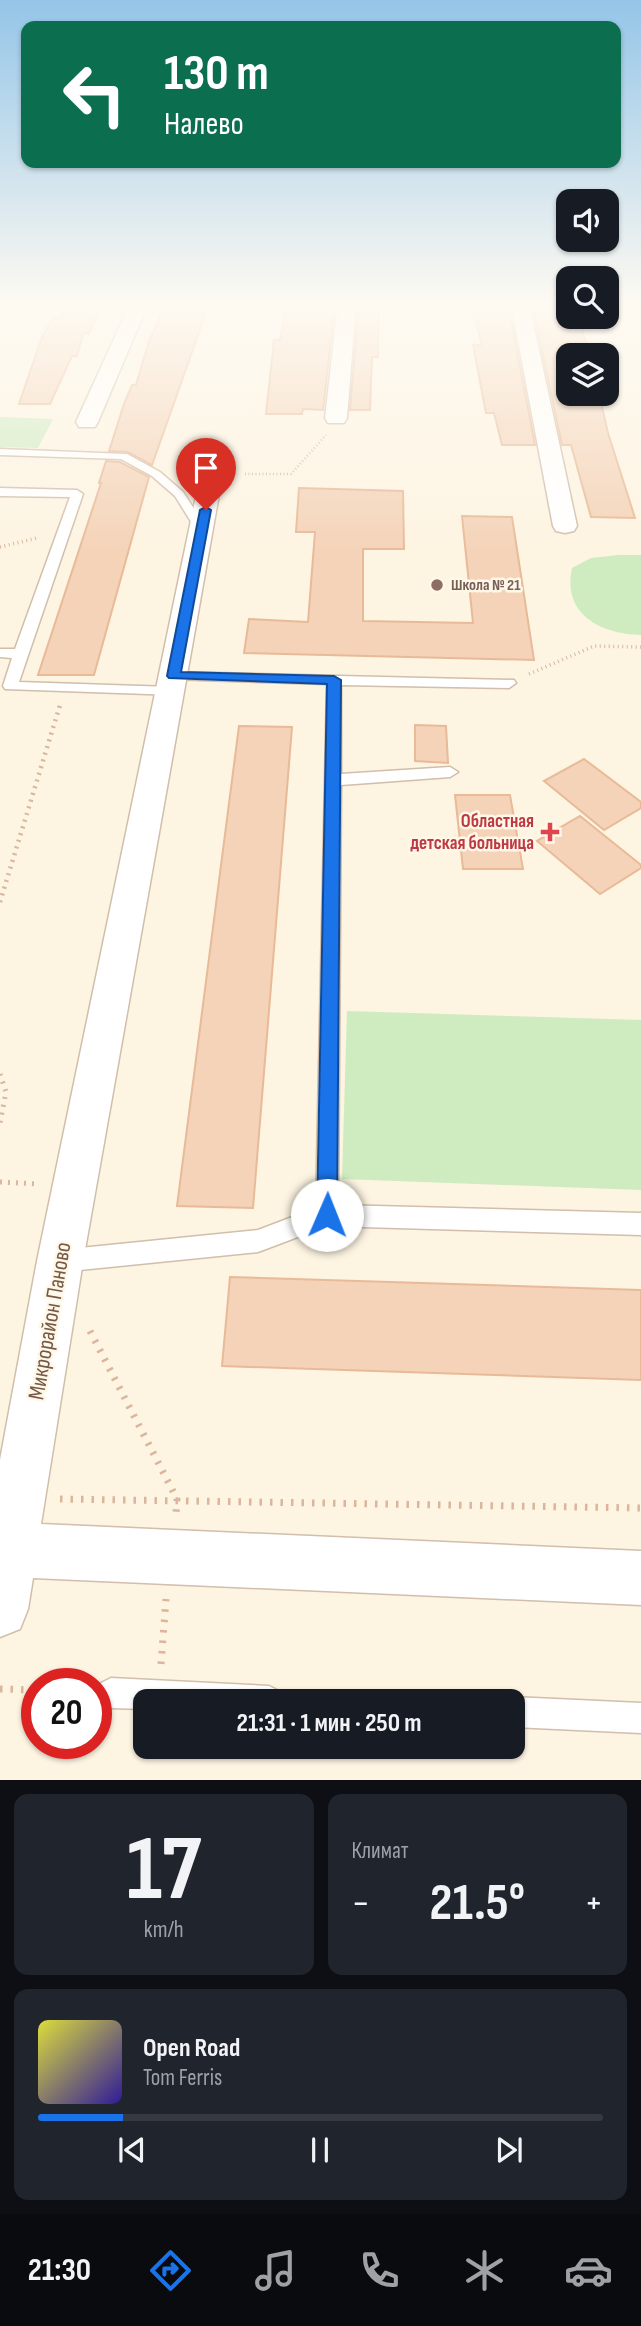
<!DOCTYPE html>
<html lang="ru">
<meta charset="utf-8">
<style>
:root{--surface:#171b24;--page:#20242c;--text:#f1f3f6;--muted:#9ea1a6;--line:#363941;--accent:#1a73e8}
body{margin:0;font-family:"Sofia Sans Condensed",sans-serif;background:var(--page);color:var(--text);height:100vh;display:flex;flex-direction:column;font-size:26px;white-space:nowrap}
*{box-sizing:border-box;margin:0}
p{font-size:23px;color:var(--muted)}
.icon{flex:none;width:38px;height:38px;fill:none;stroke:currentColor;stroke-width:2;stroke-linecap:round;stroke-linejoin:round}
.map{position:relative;height:1780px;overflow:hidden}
.details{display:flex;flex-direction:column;gap:14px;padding:14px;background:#0d0f14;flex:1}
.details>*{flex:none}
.hud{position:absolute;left:21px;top:21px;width:600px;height:147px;border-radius:14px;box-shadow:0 2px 5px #0004;background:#0b6e4f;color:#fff;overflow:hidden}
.controls{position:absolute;left:556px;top:189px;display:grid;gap:14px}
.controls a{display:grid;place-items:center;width:63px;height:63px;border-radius:14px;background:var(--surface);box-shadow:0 2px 5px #0004;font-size:35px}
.speed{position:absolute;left:21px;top:1668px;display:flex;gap:14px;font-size:35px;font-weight:700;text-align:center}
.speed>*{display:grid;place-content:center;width:91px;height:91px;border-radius:50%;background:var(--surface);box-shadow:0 2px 5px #0004;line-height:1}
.speed .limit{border:10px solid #d22;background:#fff;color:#111}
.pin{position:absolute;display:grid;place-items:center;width:60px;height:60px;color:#fff;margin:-72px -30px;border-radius:50% 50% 50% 0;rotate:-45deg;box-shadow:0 0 7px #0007}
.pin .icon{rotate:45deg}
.me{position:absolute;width:77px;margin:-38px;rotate:1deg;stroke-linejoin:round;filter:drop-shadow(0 0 5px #0008)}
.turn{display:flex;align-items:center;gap:24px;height:147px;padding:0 28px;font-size:32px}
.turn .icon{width:91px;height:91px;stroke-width:2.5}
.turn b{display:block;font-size:49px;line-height:60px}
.big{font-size:52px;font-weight:700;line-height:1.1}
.details .widget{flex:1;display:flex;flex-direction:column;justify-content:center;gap:10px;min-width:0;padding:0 24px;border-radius:14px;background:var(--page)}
.details .dial{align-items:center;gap:0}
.dial b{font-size:91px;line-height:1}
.song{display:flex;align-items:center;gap:21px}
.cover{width:84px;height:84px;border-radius:10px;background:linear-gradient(135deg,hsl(60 70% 55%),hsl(250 70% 35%))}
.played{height:7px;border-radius:4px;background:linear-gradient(90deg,var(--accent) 15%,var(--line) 15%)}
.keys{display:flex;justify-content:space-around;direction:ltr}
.heat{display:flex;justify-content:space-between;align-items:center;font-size:38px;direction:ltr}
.details .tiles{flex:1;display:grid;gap:14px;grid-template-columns:1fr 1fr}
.widget:last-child{grid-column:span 2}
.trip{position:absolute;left:133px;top:1689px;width:392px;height:70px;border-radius:14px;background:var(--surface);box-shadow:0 2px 5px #0004;font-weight:700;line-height:70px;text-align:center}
.tabs{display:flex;height:112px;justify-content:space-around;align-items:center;background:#090b0e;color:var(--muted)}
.tabs .icon{width:49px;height:49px}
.tabs .on{color:var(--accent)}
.tabs b{font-size:32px;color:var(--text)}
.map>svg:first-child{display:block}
.green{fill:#cfebc0}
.building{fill:#f4d3b8;stroke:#e8ba98;stroke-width:2}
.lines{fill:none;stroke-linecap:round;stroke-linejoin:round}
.service-casing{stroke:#d1beab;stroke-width:3}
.minor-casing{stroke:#d1beab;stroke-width:3}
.path-far4{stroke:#d9b69c;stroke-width:2.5;stroke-dasharray:1 2.5;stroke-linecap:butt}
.path-far3{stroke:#d9b69c;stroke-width:3.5;stroke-dasharray:1 3.5;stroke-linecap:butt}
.path-far2{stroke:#d9b69c;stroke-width:4.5;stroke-dasharray:2 5;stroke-linecap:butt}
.path-far1{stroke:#d9b69c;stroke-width:5;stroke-dasharray:2 6;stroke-linecap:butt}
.path{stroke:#d9b69c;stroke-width:7;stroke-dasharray:2.5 8;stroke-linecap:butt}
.service{fill:#fff;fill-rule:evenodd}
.minor{fill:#fff;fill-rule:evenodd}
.route{fill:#1a73e8;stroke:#114b97;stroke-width:2}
.education-dot{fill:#8d6e63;stroke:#fff8e9;stroke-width:2.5}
.health-dot{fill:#e0444e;stroke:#fff8e9;stroke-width:2.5}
.labels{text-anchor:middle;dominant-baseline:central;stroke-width:5;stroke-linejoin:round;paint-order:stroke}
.far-education-label{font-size:16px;font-weight:bold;fill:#785e54;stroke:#fff8e9;text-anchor:start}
.health-label{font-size:19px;font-weight:bold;fill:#be3a42;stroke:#fff8e9;text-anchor:end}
.near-street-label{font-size:23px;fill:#765a47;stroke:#fff8e9}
</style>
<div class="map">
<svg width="641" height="1780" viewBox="0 0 641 1780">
<rect width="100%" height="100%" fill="#fdf4e2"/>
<g class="green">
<path d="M0,417L53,419L38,448L0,447Z"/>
<path d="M619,555H641V635C600,634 562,614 572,568L591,558Z"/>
<path d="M347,1011L641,1020V1190L342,1179Z"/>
</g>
<g class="building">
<path d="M67,304H101L89,334L83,333L77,356H72L50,404H19L42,337L53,318H60Z"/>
<path d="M166,304H209L152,465L128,452L109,451L124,404L132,385H136L149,341Z"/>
<path d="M302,304H335L323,410L303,409L302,414H266L274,340H280L286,307H301Z"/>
<path d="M359,304H379L378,357H372L370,410H350Z"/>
<path d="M471,304H508L535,445H502L494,413H486L473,345H482Z"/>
<path d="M532,304H569V317H578L590,355H569V394H599L608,433L635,518L591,517L571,445H562Z"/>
<path d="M106,461L120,462L149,477L94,675H38L101,483H99Z"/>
<path d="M299,488L403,491L404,549H363V621L473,623L462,516L512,517L534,660L244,653L249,619L308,622L315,532H296Z"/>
<path d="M415,725L446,726L448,763L415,761Z"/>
<path d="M239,726L292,727L253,1208L177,1206Z"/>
<path d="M584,759L641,802V808L604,830L544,781Z"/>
<path d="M455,795H510L523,869H463Z"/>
<path d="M580,816L641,865V868L600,894L537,841Z"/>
<path d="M230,1277L641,1290V1380L222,1366Z"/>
</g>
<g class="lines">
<defs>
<g id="service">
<path d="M0,449L127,454L160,472L183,492L208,530L198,533L175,496L152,476L121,459L0,455Z"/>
<path d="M0,488L77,490L83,494L19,682L171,687L176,689L178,692L176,695L5,689L3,686L12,658L0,657V649H15L70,497L0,496Z"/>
<path d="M174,672L514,680L516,683L509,688L341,685V774L450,767L458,772L450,777L341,785L338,1205L641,1213V1235L327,1226L258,1252L60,1272L52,1269L49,1261L52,1253L60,1250L258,1230L316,1208L327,684L169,679L167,676Z"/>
<path d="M111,1678L269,1686L279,1691L284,1701H145V1709L111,1708L101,1703L96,1693L101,1683Z"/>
<path d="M513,1697L641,1703V1733L513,1727V1701H504Z"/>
</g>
<g id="minor">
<path d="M130,304H148L98,422L95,427H79L76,422Z"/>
<path d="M338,304H356L347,418L344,423H328L325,418Z"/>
<path d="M511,304H529L577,526L574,531L565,533L556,531L553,526Z"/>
<path d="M212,465L220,467L223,472L83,1261L41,1524L641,1551V1605L33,1578L28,1609L20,1629L0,1637V1460L37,1261L201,472L204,467Z"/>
</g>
</defs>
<use href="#service" class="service-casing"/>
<use href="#minor" class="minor-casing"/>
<path class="path-far4" d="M245,474H291L326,435"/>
<g class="path-far3">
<path d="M0,547L37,538"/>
<path d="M529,674L594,646L641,647"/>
</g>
<path class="path-far2" d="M0,902L60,705"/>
<g class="path-far1">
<path d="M0,1074L6,1092L0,1123"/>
<path d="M0,1182L38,1184"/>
</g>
<g class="path">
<path d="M90,1331L177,1499L176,1514"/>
<path d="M60,1499L641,1508"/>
<path d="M161,1664L166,1599"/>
<path d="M0,1689L37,1690"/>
</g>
<use href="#service" class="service"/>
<use href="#minor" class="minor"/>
</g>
<linearGradient id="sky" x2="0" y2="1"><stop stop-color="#94c5e8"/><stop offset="0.55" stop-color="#fefaf2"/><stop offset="1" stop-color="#fefaf2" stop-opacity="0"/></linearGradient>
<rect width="641" height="554" fill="url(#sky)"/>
<path class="route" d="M206,507L211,510L181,672L334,676L341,680L337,1215L334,1222L327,1224L320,1222L317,1215L327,684L169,678L167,676L200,510Z"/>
<circle class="education-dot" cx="437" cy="585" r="7"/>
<path class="health-dot" d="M546.5 821.5h7v7h7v7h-7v7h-7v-7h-7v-7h7z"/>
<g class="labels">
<g class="far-education-label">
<text x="451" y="585">Школа № 21</text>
</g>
<g class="health-label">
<text x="534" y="821">Областная<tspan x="534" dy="22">детская больница</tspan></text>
</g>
<g class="near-street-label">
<text transform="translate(50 1321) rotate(-80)">Микрорайон Паново</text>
</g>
</g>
</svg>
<div class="controls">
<a><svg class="icon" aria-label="sound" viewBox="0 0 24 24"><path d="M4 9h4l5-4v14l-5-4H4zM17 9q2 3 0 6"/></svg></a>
<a><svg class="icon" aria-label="search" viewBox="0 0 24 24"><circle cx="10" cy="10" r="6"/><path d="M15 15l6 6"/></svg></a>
<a><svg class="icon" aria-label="layers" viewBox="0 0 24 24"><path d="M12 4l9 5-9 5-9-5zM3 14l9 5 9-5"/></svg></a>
</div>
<div class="speed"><div class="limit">20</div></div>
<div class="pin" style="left:206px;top:510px;background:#d93025"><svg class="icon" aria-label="arrive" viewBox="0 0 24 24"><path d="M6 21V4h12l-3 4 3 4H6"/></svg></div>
<svg class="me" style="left:327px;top:1215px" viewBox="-20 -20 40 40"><circle r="19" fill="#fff"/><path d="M0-13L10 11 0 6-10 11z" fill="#1a73e8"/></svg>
<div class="trip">21:31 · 1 мин · 250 m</div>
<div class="hud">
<div class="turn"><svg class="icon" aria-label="left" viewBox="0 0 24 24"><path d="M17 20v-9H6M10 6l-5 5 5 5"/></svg><div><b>130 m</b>Налево</div></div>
</div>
</div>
<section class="details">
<div class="tiles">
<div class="widget dial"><b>17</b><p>km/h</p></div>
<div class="widget"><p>Климат</p>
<div class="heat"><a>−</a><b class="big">21.5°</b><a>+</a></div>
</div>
<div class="widget">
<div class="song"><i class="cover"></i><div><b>Open Road</b><p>Tom Ferris</p></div></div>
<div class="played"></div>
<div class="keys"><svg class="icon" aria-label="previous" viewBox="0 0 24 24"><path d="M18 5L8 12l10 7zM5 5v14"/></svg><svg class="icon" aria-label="pause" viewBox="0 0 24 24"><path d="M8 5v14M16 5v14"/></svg><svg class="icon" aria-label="next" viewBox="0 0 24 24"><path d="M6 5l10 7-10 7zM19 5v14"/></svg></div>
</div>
</div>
</section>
<nav class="tabs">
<b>21:30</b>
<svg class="icon on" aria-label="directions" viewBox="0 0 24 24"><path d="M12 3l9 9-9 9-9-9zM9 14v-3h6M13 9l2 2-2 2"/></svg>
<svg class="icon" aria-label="music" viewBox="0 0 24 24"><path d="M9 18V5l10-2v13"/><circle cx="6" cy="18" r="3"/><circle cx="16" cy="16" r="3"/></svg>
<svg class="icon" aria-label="phone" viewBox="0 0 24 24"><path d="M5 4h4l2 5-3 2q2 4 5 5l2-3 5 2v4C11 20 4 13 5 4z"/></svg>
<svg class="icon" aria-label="climate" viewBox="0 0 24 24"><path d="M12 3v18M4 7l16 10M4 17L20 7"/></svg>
<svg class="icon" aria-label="car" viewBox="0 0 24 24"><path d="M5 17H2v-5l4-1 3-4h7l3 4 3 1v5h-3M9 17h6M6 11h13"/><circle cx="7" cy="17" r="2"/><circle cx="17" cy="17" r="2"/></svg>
</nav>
